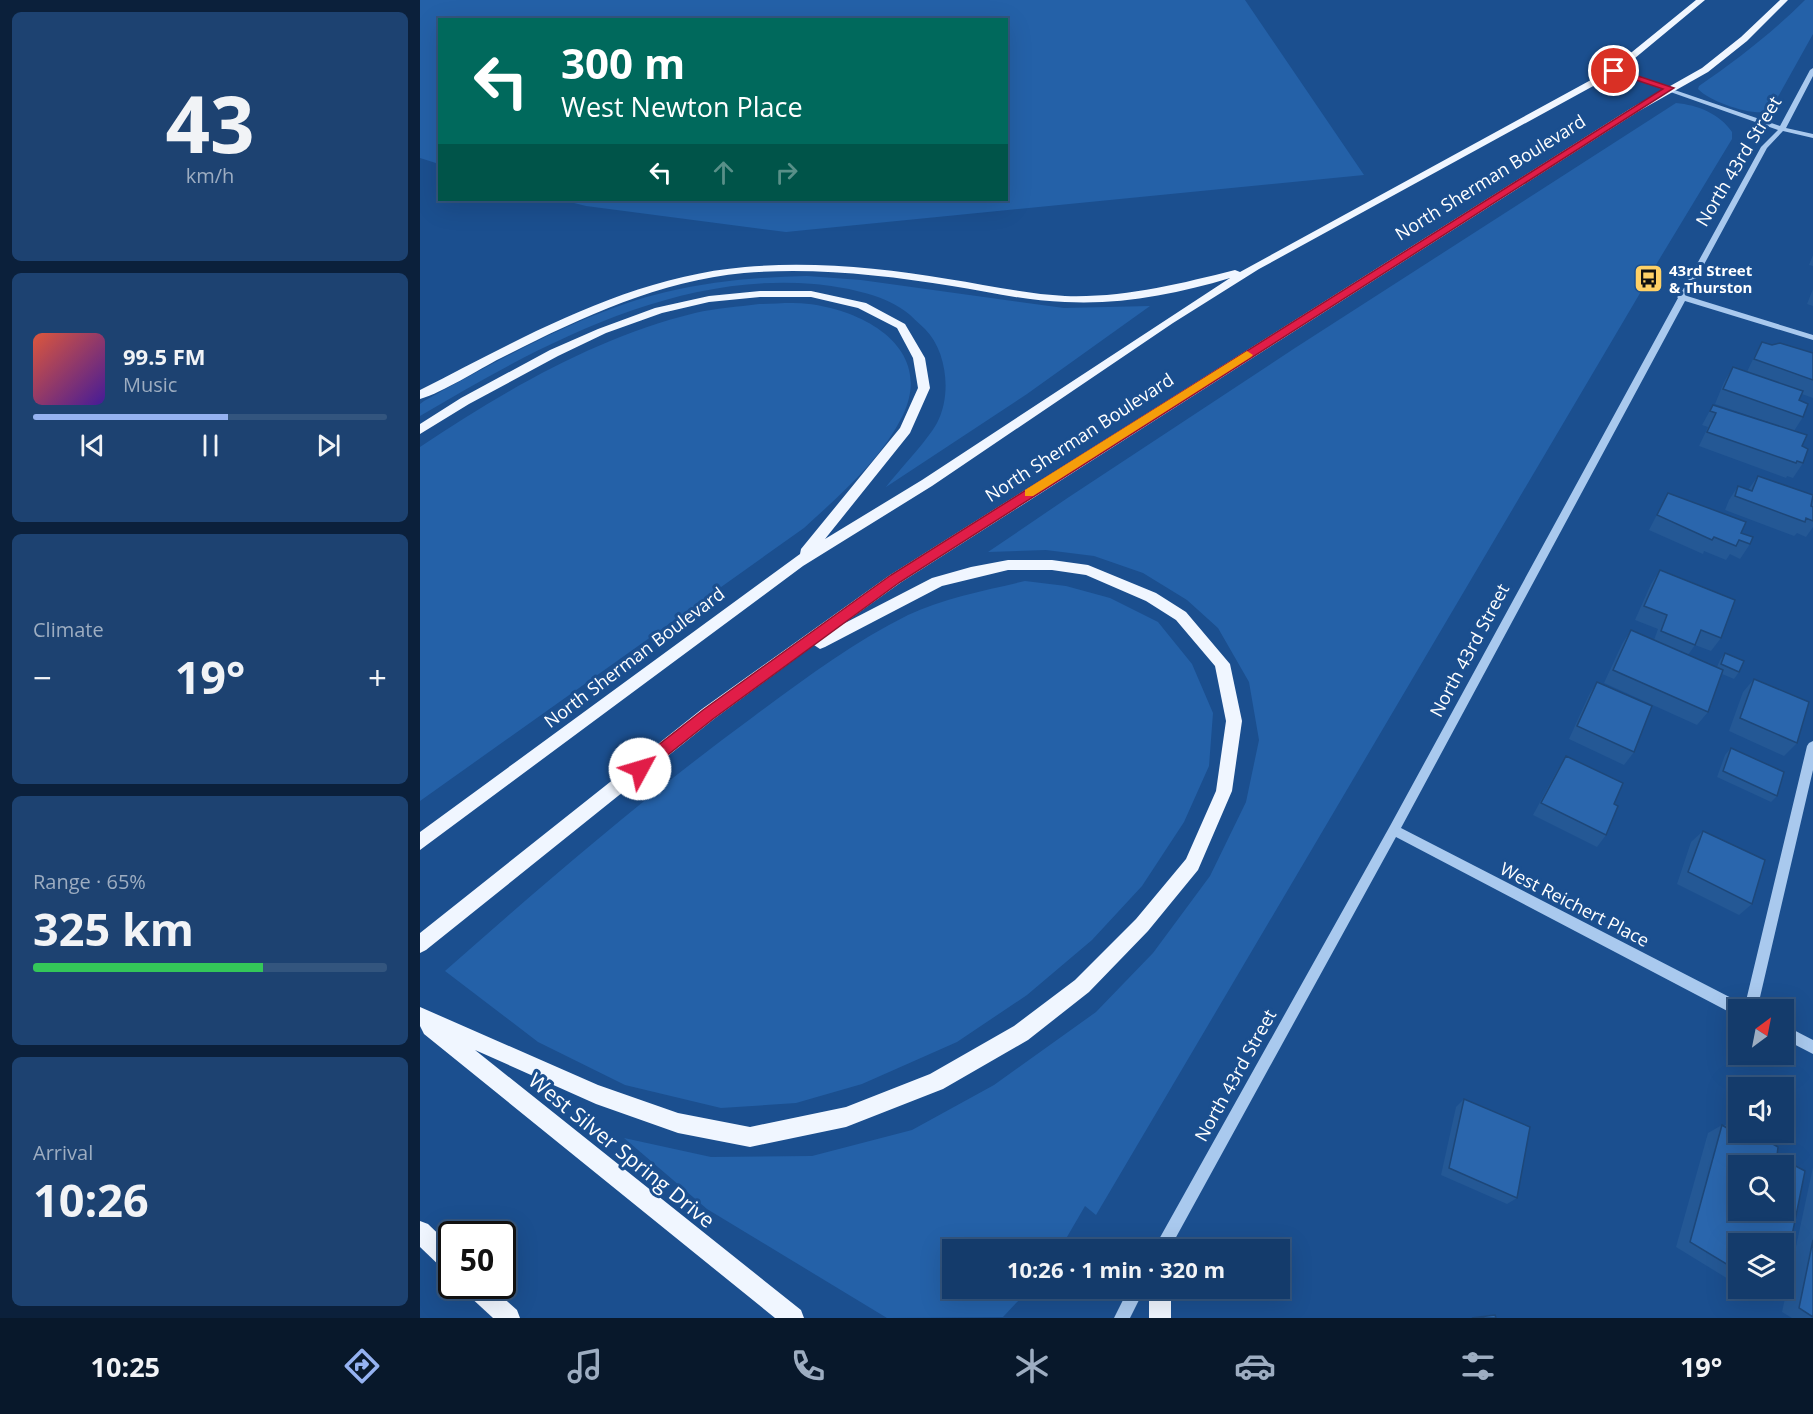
<!DOCTYPE html>
<meta charset="utf-8">
<style>
:root{--surface:#143b6b;--page:#1d4271;--text:#f1f3f6;--muted:#9dadc1;--line:#33557e;--accent:#95b2f1}
body{margin:0;font-family:"Open Sans",sans-serif;background:var(--page);color:var(--text);height:100vh;display:flex;flex-direction:column;font-size:22px;white-space:nowrap}
*{box-sizing:border-box;margin:0}
p{font-size:20px;color:var(--muted)}
.icon{flex:none;width:33px;height:33px;fill:none;stroke:currentColor;stroke-width:2;stroke-linecap:round;stroke-linejoin:round}
.map{position:relative;flex:1;overflow:hidden}
.side{display:flex;flex-direction:column;gap:12px;padding:12px;background:#0b203b;width:420px}
.side>*{flex:none}
.top-card{position:absolute;left:18px;top:18px;width:570px;height:183px;border-radius:0px;box-shadow:0 6px 24px #0002,0 0 0 2px var(--line);background:#00695c;color:#fff;overflow:hidden}
.needle{width:39px;rotate:32deg}
.fabs{position:absolute;left:1308px;top:999px;display:grid;gap:12px}
.fabs a{display:grid;place-items:center;width:66px;height:66px;border-radius:0px;background:var(--surface);box-shadow:0 6px 24px #0002,0 0 0 2px var(--line);font-size:30px}
.speed{position:absolute;left:18px;top:1221px;display:flex;gap:12px;font-size:30px;font-weight:700;text-align:center}
.speed>*{display:grid;place-content:center;width:78px;height:78px;border-radius:50%;background:var(--surface);box-shadow:0 6px 24px #0002,0 0 0 2px var(--line);line-height:1}
.speed .limit{border:3px solid #111;border-radius:9px;background:#fff;color:#111}
.pin{position:absolute;display:grid;place-items:center;width:51px;height:51px;color:#fff;margin:-26px;border:3px solid #fff;border-radius:50%;box-shadow:0 2px 6px #0007}
.me{position:absolute;width:66px;margin:-33px;rotate:51deg;stroke-linejoin:round;filter:drop-shadow(0 0 4px #0008)}
.turn{display:flex;align-items:center;gap:21px;height:126px;padding:0 24px;font-size:27px}
.turn .icon{width:78px;height:78px;stroke-width:2.5}
.turn b{display:block;font-size:42px;line-height:51px}
.lanes{display:flex;align-items:center;height:57px;padding:0 24px;background:#0003;justify-content:center;gap:30px;direction:ltr}
.lanes .off{opacity:.35}
.big{font-size:45px;font-weight:700;line-height:1.1}
.side .tile{flex:1;display:flex;flex-direction:column;justify-content:center;gap:9px;min-width:0;padding:0 21px;border-radius:9px;background:var(--page)}
.side .dial{align-items:center;gap:0}
.dial b{font-size:78px;line-height:1}
.song{display:flex;align-items:center;gap:18px}
.cover{width:72px;height:72px;border-radius:9px;background:linear-gradient(135deg,hsl(10 70% 55%),hsl(260 70% 35%))}
.played{height:6px;border-radius:3px;background:linear-gradient(90deg,var(--accent) 55%,var(--line) 55%)}
.keys{display:flex;justify-content:space-around;direction:ltr}
.heat{display:flex;justify-content:space-between;align-items:center;font-size:33px;direction:ltr}
.charge{height:9px;border-radius:4px;background:linear-gradient(90deg,#34c759 65%,var(--line) 0)}
.trip{position:absolute;left:522px;top:1239px;width:348px;height:60px;border-radius:0px;background:var(--surface);box-shadow:0 6px 24px #0002,0 0 0 2px var(--line);font-weight:700;line-height:60px;text-align:center}
.dock{display:flex;height:96px;justify-content:space-around;align-items:center;background:#08182b;color:var(--muted)}
.dock .icon{width:42px;height:42px}
.dock .active{color:var(--accent)}
.dock b{font-size:27px;color:var(--text)}
main{display:flex;flex:1;min-height:0}
.map>svg:first-child{display:block}
.green{fill:#2461a8}
.lines{fill:none;stroke-linecap:round;stroke-linejoin:round}
.minor{fill:#a9c9ee;fill-rule:evenodd}
.major{fill:#f0f6ff;fill-rule:evenodd}
.wall{fill:#245895}
.building{fill:#2a66ad;stroke:#1d4779;stroke-width:1.5;fill-rule:evenodd}
.route{fill:#e11d48;stroke:#92132f;stroke-width:1.5}
.slow{fill:#f59e0b}
.labels{text-anchor:middle;dominant-baseline:central;stroke-width:6;stroke-linejoin:round;paint-order:stroke}
.far-poi-label{font-size:15px;font-weight:bold;fill:#fff;stroke:#1b4f8f;text-anchor:start}
.street-label{font-size:18px;fill:#fff;stroke:#1b4f8f}
.near-street-label{font-size:21px;fill:#fff;stroke:#1b4f8f}
</style>
<main>
<section class="side">
<div class="tile dial"><b>43</b><p>km/h</p></div>
<div class="tile">
<div class="song"><i class="cover"></i><div><b>99.5 FM</b><p>Music</p></div></div>
<div class="played"></div>
<div class="keys"><svg class="icon" aria-label="previous" viewBox="0 0 24 24"><path d="M18 5L8 12l10 7zM5 5v14"/></svg><svg class="icon" aria-label="pause" viewBox="0 0 24 24"><path d="M8 5v14M16 5v14"/></svg><svg class="icon" aria-label="next" viewBox="0 0 24 24"><path d="M6 5l10 7-10 7zM19 5v14"/></svg></div>
</div>
<div class="tile"><p>Climate</p>
<div class="heat"><a>−</a><b class="big">19°</b><a>+</a></div>
</div>
<div class="tile"><p>Range · 65%</p><b class="big">325 km</b><div class="charge"></div></div>
<div class="tile"><p>Arrival</p><b class="big">10:26</b></div>
</section>
<div class="map">
<svg width="1393" height="1318" viewBox="0 0 1393 1318">
<rect width="100%" height="100%" fill="#1b4f8f"/>
<g class="green">
<path d="M0,0H825L944,175L366,232L166,206L142,200H586V20H20L19,164L0,158Z"/>
<path d="M1385,0H1393V34L1350,111C1334,117 1290,102 1278,89L1279,86C1317,60 1352,33 1385,0Z"/>
<path d="M1256,103C1278,105 1300,114 1312,132V139L1234,268L1229,267L1221,280L1226,283L676,1215L665,1206L640,1249L532,1250V1288L605,1289L599,1300L583,1317L467,1318L287,1209L204,1138L291,1157L392,1156L492,1130L574,1085L676,1012L733,953L790,876L826,802L839,740L829,682L798,628L767,600L723,573L674,556L626,550L568,552L649,497L875,348Z"/>
<path d="M387,276L441,280L644,308L730,306L607,394L466,487C480,469 507,441 517,423C532,395 527,351 505,329C498,323 492,316 485,311C460,293 423,287 394,284C252,272 118,346 0,416V404L4,401C77,361 165,311 246,292C293,281 339,277 387,276Z"/>
<path d="M339,304C355,304 373,302 389,304C446,311 514,349 483,415C461,460 420,495 384,528L0,801V447C84,391 176,337 275,313C296,308 318,307 339,304Z"/>
<path d="M605,581L646,586L690,598L738,622L772,664L793,713L789,766L764,822L722,886L672,940L607,995L537,1042L442,1084L376,1103L301,1108L205,1085L118,1042L25,971C125,883 225,796 333,717C383,680 432,643 488,615C524,598 567,590 605,581Z"/>
</g>
<g class="lines">
<g class="minor">
<path d="M1393,68V76L1366,128L1393,134V138L1363,131L1347,148L1267,296L1393,335V340L1265,301L981,828L1325,1005L1387,746L1389,743L1393,741V770L1337,1010H1318V1016L1315,1015L976,837L749,1250H733L970,826L1258,298L1257,297L1260,295L1341,147L1358,130L1191,71L1196,70L1360,126L1390,70Z"/>
<path d="M1364,1025L1393,1040V1054L1364,1039Z"/>
<path d="M709,1288H725L710,1318H694Z"/>
</g>
<g class="major">
<path d="M1276,0H1285L1197,73L839,269L753,323L512,486L383,566L0,850V832L380,554L381,549L480,428L498,388L493,358L477,328L438,308L391,297H340L289,302L242,313L186,333L138,356L49,404L0,434V424L41,398L130,350L178,329L235,308L289,296L340,291H391L446,303L485,324L505,358L510,388L490,433L405,539L502,480L810,278C757,294 701,305 645,302C607,301 570,292 532,286C465,275 392,267 324,273C237,281 158,319 81,358C57,370 24,392 0,399V390C102,338 208,277 325,267C392,261 462,268 528,279C567,285 606,294 645,296C704,298 759,284 815,270L820,272L1191,69Z"/>
<path d="M1360,0H1368L1327,41L1288,72L1219,111L480,583L423,624L512,578L551,567L588,560H632L668,565L736,593L766,612L810,664L822,721L812,791L778,870L728,931L669,992L608,1040L523,1089L426,1127L330,1147L258,1133L176,1104L55,1050L381,1310L384,1318H355L4,1034L0,1026V1007L178,1085L258,1113L330,1127L426,1107L510,1074L594,1026L655,980L716,919L766,859L796,791L806,721L795,666L756,620L726,601L666,575L632,570H588L522,586L405,647L400,649L394,645L294,719L6,950L0,953V933L282,709L470,575L1213,107L1282,68L1321,37Z"/>
<path d="M0,1221L8,1224L32,1247V1273L24,1270L0,1247Z"/>
<path d="M44,1286H70L97,1310L100,1318H73L47,1294Z"/>
<rect x="729" y="1288" width="22" height="30"/>
</g>
</g>
<g class="wall">
<path d="M1393,255V266L1389,265Z"/>
<path d="M1393,289V306L1387,304Z"/>
<path d="M1342,342L1352,345L1393,353V398L1382,394L1379,400L1383,417L1374,431L1382,446L1383,463L1373,478L1367,476L1366,478L1279,446L1288,427L1282,425L1293,405L1348,422L1295,404L1304,382L1313,367L1327,372L1334,357Z"/>
<path d="M1338,476L1393,495V527L1386,537L1377,533L1374,536L1305,510L1309,500L1318,486L1328,490Z"/>
<path d="M1248,493L1321,533L1330,544L1320,559L1310,554L1306,560L1284,551L1283,554L1229,530Z"/>
<path d="M1240,570L1301,638L1291,651L1275,645L1268,655L1297,667L1300,660L1305,653L1319,672L1314,679L1302,674L1288,712L1277,725L1184,683L1202,644L1211,630L1234,640L1238,629L1215,620L1231,584Z"/>
<path d="M1334,679L1377,743L1364,756L1309,731L1323,692Z"/>
<path d="M1177,682L1214,752L1204,765L1149,739L1169,695Z"/>
<path d="M1311,748L1357,796L1351,802L1297,777L1305,755Z"/>
<path d="M1146,756L1194,804L1186,835L1177,847L1113,815L1138,769Z"/>
<path d="M1283,831L1332,904L1319,915L1257,884L1271,842Z"/>
<path d="M1044,1099L1097,1198L1087,1204L1021,1175L1036,1107Z"/>
<path d="M1312,1122L1318,1244V1285L1256,1247L1288,1133L1302,1125L1303,1126Z"/>
<path d="M1393,1167V1318H1372L1362,1312Z"/>
<path d="M1325,1288H1361L1359,1295L1342,1299Z"/>
</g>
<g class="building">
<path d="M1342,342L1352,345L1360,343L1393,353V380L1334,359Z"/>
<path d="M1313,367L1383,391L1379,400L1388,404L1383,417L1303,389Z"/>
<path d="M1293,405L1387,435L1382,446L1388,449L1383,463L1377,461L1376,463L1287,432L1296,413L1290,411Z"/>
<path d="M1338,476L1393,495L1391,506L1393,507V521L1386,518L1385,522L1315,496L1318,486L1332,491Z"/>
<path d="M1248,493L1326,522L1321,533L1333,537L1330,544L1319,540L1316,546L1294,537L1292,540L1237,515Z"/>
<path d="M1240,570L1315,600L1301,638L1281,630L1275,645L1241,631L1247,615L1224,606Z"/>
<path d="M1211,630L1303,670L1288,712L1193,670Z"/>
<path d="M1305,653L1324,661L1319,672L1301,664Z"/>
<path d="M1334,679L1389,702L1377,743L1320,718Z"/>
<path d="M1177,682L1232,706L1214,752L1157,726Z"/>
<path d="M1311,748L1364,772L1357,796L1303,771Z"/>
<path d="M1146,756L1203,783L1194,804L1198,806L1186,835L1121,803Z"/>
<path d="M1283,831L1345,860L1332,904L1268,872Z"/>
<path d="M1044,1099L1110,1127L1097,1198L1029,1168Z"/>
<path d="M1312,1122L1318,1125V1132H1332L1358,1147L1357,1156L1385,1171L1364,1275V1244H1318V1271L1270,1242L1302,1125L1310,1130ZM1318,1166H1364V1210H1318Z"/>
<path d="M1393,1240V1317L1379,1308Z"/>
<path d="M1348,1288H1361L1359,1295Z"/>
<path d="M1075,1315L1076,1318H1052Z"/>
</g>
<path class="route" d="M1194,68L1254,88L480,582L293,719L225,773L220,775L214,773L212,769L214,764L283,710L471,575L1243,89L1192,72V69Z"/>
<path class="slow" d="M827,351L833,355L831,357L613,496H605V490Z"/>
<defs>
<symbol id="bus-square" viewBox="-11 -11 22 22"><rect x="-9" y="-9" width="18" height="18" rx="4" fill="#ffd166" stroke="#1b4f8f"/><path d="M-5-6H5V4H4V6H2V4H-2V6H-4V4H-5ZM-3.5-4V0h7V-4ZM-3.5 1.2v1.5H-2V1.2ZM2 1.2v1.5H3.5V1.2Z" fill="#111"/></symbol>
</defs>
<g fill-rule="evenodd">
<use href="#bus-square" x="1212" y="262" width="33" height="33"/>
</g>
<g class="labels">
<g class="far-poi-label">
<text x="1249" y="270">43rd Street<tspan x="1249" dy="17">&amp; Thurston</tspan></text>
</g>
<g class="street-label">
<text transform="translate(1318 161) rotate(-59)">North 43rd Street</text>
<text transform="translate(1070 177) rotate(-32)">North Sherman Boulevard</text>
<text transform="translate(659 437) rotate(-33)">North Sherman Boulevard</text>
<text transform="translate(1049 650) rotate(-62)">North 43rd Street</text>
<text transform="translate(214 657) rotate(-37)">North Sherman Boulevard</text>
<text transform="translate(1155 904) rotate(27)">West Reichert Place</text>
<text transform="translate(815 1075) rotate(-61)">North 43rd Street</text>
</g>
<g class="near-street-label">
<text transform="translate(202 1150) rotate(39)">West Silver Spring Drive</text>
</g>
</g>
</svg>
<div class="fabs">
<a><svg class="needle" viewBox="-14 -14 28 28"><path d="M0-13l5 13h-10z" fill="#e53935"/><path d="M0 13l5-13h-10z" fill="#9dadc1"/></svg></a>
<a><svg class="icon" aria-label="sound" viewBox="0 0 24 24"><path d="M4 9h4l5-4v14l-5-4H4zM17 9q2 3 0 6"/></svg></a>
<a><svg class="icon" aria-label="search" viewBox="0 0 24 24"><circle cx="10" cy="10" r="6"/><path d="M15 15l6 6"/></svg></a>
<a><svg class="icon" aria-label="layers" viewBox="0 0 24 24"><path d="M12 4l9 5-9 5-9-5zM3 14l9 5 9-5"/></svg></a>
</div>
<div class="speed"><div class="limit">50</div></div>
<div class="pin" style="left:1194px;top:71px;background:#d93025"><svg class="icon" aria-label="arrive" viewBox="0 0 24 24"><path d="M6 21V4h12l-3 4 3 4H6"/></svg></div>
<svg class="me" style="left:220px;top:769px" viewBox="-20 -20 40 40"><circle r="19" fill="#fff"/><path d="M0-13L10 11 0 6-10 11z" fill="#e11d48"/></svg>
<div class="trip">10:26 · 1 min · 320 m</div>
<div class="top-card">
<div class="turn"><svg class="icon" aria-label="left" viewBox="0 0 24 24"><path d="M17 20v-9H6M10 6l-5 5 5 5"/></svg><div><b>300 m</b>West Newton Place</div></div>
<div class="lanes"><svg class="icon" aria-label="left" viewBox="0 0 24 24"><path d="M17 20v-9H6M10 6l-5 5 5 5"/></svg><svg class="icon off" aria-label="ahead" viewBox="0 0 24 24"><path d="M12 20V5M6 11l6-6 6 6"/></svg><svg class="icon off" aria-label="right" viewBox="0 0 24 24"><path d="M7 20v-9h11M14 6l5 5-5 5"/></svg></div>
</div>
</div>
</main>
<nav class="dock">
<b>10:25</b>
<svg class="icon active" aria-label="directions" viewBox="0 0 24 24"><path d="M12 3l9 9-9 9-9-9zM9 14v-3h6M13 9l2 2-2 2"/></svg>
<svg class="icon" aria-label="music" viewBox="0 0 24 24"><path d="M9 18V5l10-2v13"/><circle cx="6" cy="18" r="3"/><circle cx="16" cy="16" r="3"/></svg>
<svg class="icon" aria-label="phone" viewBox="0 0 24 24"><path d="M5 4h4l2 5-3 2q2 4 5 5l2-3 5 2v4C11 20 4 13 5 4z"/></svg>
<svg class="icon" aria-label="climate" viewBox="0 0 24 24"><path d="M12 3v18M4 7l16 10M4 17L20 7"/></svg>
<svg class="icon" aria-label="car" viewBox="0 0 24 24"><path d="M5 17H2v-5l4-1 3-4h7l3 4 3 1v5h-3M9 17h6M6 11h13"/><circle cx="7" cy="17" r="2"/><circle cx="17" cy="17" r="2"/></svg>
<svg class="icon" aria-label="filters" viewBox="0 0 24 24"><path d="M4 7h16M4 17h16"/><circle cx="9" cy="7" r="2"/><circle cx="15" cy="17" r="2"/></svg>
<b>19°</b>
</nav>
